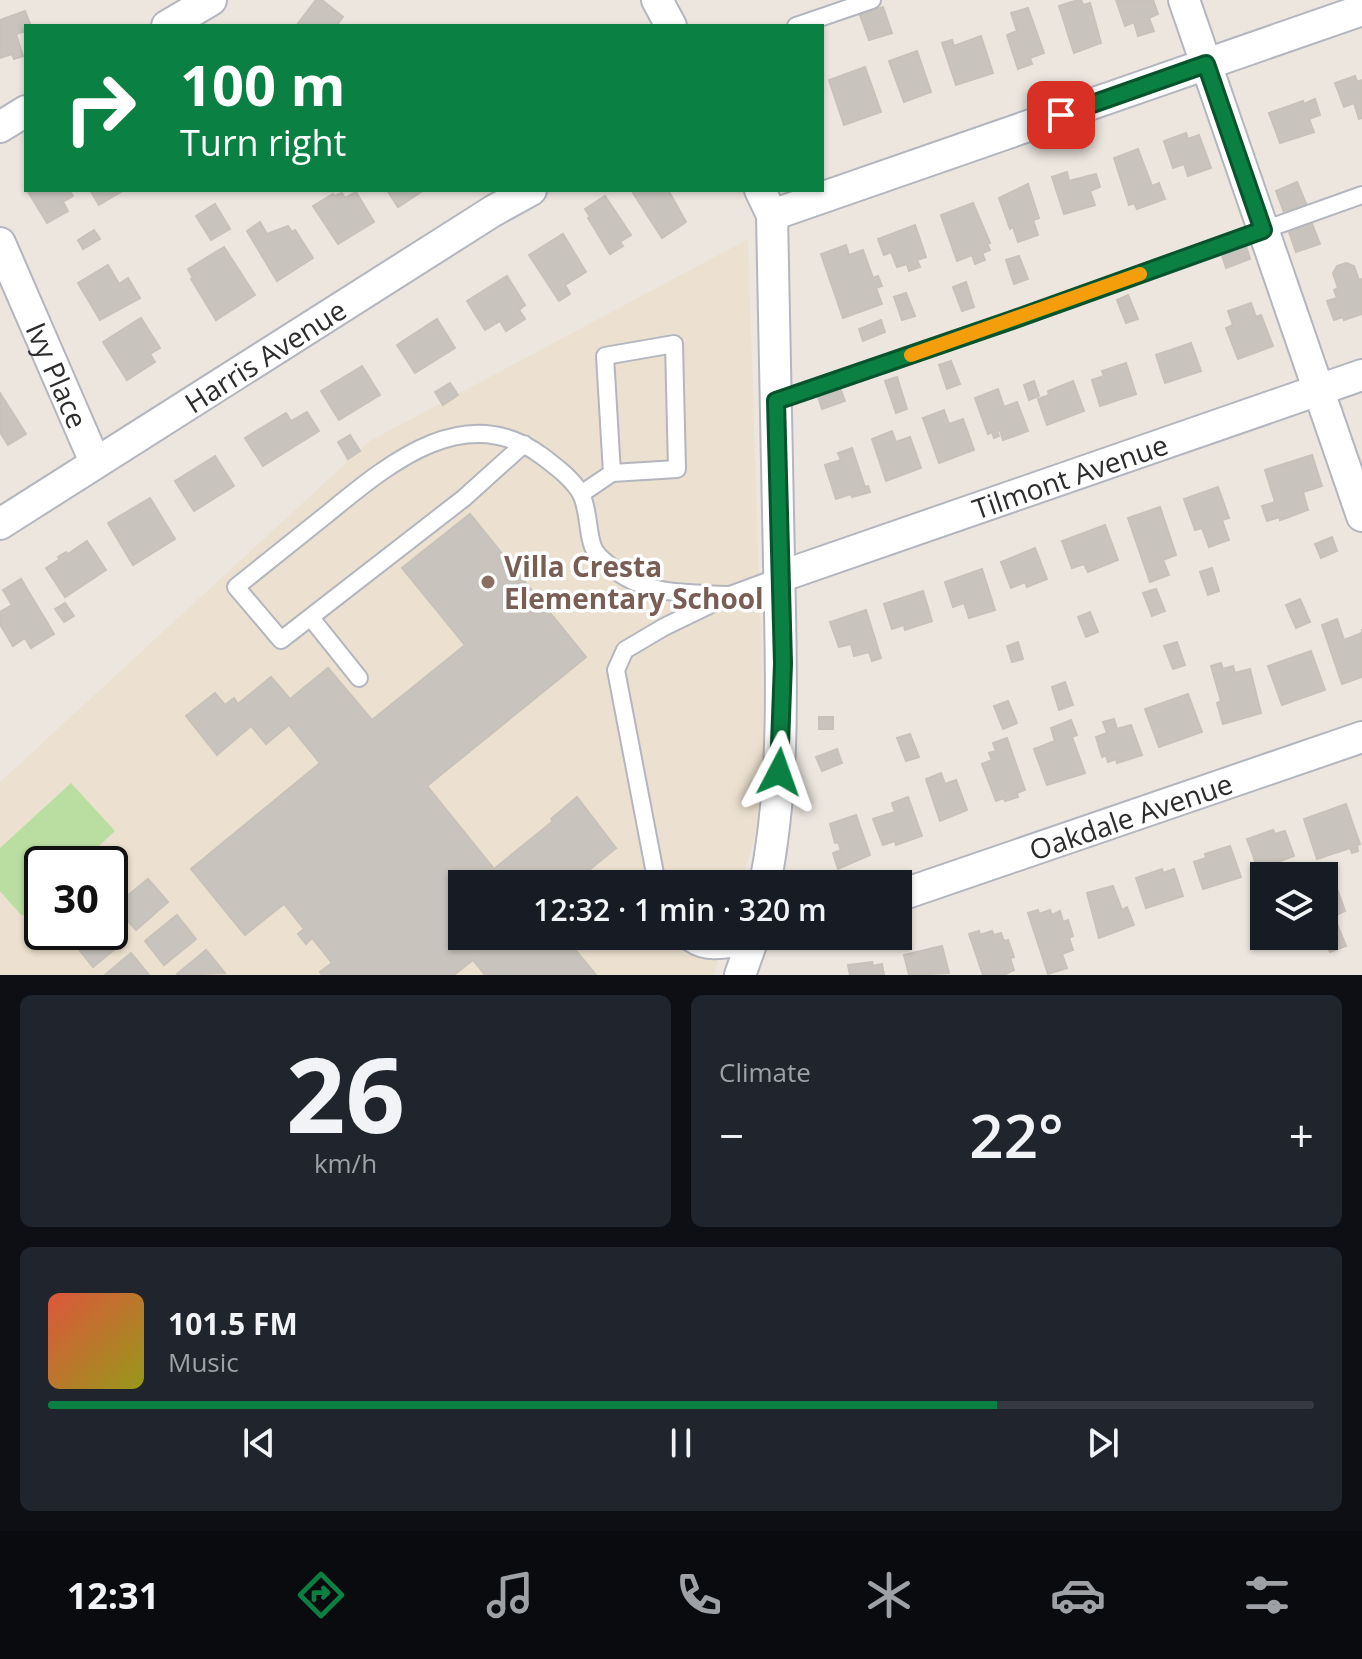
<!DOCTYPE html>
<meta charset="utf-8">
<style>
:root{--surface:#171b24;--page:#20242c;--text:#f1f3f6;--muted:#9ea1a6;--line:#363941;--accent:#0b8043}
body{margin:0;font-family:"Open Sans",sans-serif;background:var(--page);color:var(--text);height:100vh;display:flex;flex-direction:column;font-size:30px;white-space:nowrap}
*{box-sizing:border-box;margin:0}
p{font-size:26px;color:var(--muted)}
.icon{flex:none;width:44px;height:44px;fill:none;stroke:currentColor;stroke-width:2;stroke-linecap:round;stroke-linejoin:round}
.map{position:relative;height:975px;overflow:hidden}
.drawer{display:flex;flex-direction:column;gap:20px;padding:20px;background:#0d0f14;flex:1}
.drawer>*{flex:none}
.guide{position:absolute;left:24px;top:24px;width:800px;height:168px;border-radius:0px;box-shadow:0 2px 6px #0004;background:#0b8043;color:#fff;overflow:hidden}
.buttons{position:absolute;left:1250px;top:862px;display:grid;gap:16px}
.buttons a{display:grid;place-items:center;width:88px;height:88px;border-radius:0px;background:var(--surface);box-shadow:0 2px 6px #0004;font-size:40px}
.speed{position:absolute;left:24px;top:846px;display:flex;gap:16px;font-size:40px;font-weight:700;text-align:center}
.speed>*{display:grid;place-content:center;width:104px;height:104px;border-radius:50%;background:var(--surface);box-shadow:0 2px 6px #0004;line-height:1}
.speed .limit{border:4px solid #111;border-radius:12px;background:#fff;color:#111}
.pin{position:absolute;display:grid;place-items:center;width:68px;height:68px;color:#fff;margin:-34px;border-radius:16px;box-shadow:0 4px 12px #0006}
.me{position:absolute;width:88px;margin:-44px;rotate:4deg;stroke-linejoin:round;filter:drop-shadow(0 0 6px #0008)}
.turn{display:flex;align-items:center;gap:28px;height:168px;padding:0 24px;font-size:36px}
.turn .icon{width:104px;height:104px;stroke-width:2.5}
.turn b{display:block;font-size:56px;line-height:68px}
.big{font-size:60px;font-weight:600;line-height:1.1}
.drawer .widget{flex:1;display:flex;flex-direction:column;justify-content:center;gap:12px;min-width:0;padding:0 28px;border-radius:12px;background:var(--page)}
.drawer .dial{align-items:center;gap:0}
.dial b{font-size:104px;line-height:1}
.song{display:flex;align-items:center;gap:24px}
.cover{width:96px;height:96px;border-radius:12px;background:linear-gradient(135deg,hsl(10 70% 55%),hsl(60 70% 35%))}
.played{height:8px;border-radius:4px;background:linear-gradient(90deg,var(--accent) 75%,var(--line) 75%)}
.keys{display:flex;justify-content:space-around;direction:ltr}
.heat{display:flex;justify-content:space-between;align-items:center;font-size:44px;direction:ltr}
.drawer .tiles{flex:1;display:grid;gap:20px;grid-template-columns:1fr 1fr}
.widget:last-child{grid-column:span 2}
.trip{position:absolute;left:448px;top:870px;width:464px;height:80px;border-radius:0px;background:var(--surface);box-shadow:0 2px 6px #0004;font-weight:600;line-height:80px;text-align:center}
.tab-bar{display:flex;height:128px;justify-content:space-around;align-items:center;background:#090b0e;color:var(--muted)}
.tab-bar .icon{width:56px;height:56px}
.tab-bar .on{color:var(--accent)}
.tab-bar b{font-size:36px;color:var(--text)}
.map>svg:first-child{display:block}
.education{fill:#ece1d0;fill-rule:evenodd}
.green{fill:#badea1}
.building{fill:#c8c4bd;stroke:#c8c1b9;stroke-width:2}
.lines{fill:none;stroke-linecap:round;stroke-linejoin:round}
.service-casing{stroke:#b3b6be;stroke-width:20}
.minor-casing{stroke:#b3b6be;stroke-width:34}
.service{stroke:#fff;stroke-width:16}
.minor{stroke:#fff;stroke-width:30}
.route-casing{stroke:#07532c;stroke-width:20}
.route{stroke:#0b8043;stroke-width:14}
.slow{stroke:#f59e0b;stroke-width:14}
.education-dot{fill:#8d6e63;stroke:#fff;stroke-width:3}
.labels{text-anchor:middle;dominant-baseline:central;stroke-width:7;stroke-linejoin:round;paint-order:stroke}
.street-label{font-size:28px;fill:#2c2c2c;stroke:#fff}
.education-label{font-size:28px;font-weight:bold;fill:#785e54;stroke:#fff;text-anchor:start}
</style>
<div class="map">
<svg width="1362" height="975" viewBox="0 0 1362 975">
<rect width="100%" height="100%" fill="#ece6df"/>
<path class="education" d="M748,239L766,798L741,884H462V936H726L714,975H0V782L370,441ZM42,864H110V932H42Z"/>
<path class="green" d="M71,783L115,831L79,864H42V898L22,916L0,891V848Z"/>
<g class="building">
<path d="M316,0H322L343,17L336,26H296Z"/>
<path d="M1078,0H1081L1083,5L1090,3L1101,43L1074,53L1059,6Z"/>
<path d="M1116,0H1153L1158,14L1149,18L1154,31L1138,36L1134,22L1125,26Z"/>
<path d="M883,7L892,33L869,40L860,15Z"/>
<path d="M1028,8L1044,53L1030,58L1032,64L1018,69L1007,35L1017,31L1011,13Z"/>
<path d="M25,11L31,26H26V31L16,34L23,56L14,59L12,54L0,58V20Z"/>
<path d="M981,36L993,73L956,85L942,43L952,40L954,46Z"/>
<path d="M917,51L931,92L904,102L889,61Z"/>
<path d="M865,67L881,112L844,125L829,80Z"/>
<path d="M1355,76L1357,82L1362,80V118L1359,119L1354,103L1344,107L1335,83Z"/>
<path d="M1315,99L1320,115L1309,119L1314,132L1280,143L1269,113L1303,101L1304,104Z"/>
<path d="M1186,133L1188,139L1199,135L1211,168L1188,176L1184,164L1173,168L1164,141Z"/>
<path d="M1138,149L1152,186L1159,183L1165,199L1137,209L1134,203L1129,205L1114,158Z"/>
<path d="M1067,172L1069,181L1096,174L1100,187L1090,191L1095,205L1064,214L1052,177Z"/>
<path d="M1297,182L1307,206L1285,215L1276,191Z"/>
<path d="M1028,184L1039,218L1033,220L1038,235L1018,242L1013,227L1010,229L999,198Z"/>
<path d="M27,190H69L73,196L63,202L68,211L47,223Z"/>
<path d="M90,190H124L99,205Z"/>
<path d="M387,190H424L398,207Z"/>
<path d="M635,190H668L686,222L662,238L633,193Z"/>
<path d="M356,192L374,222L338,244L313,206L333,194L334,196L342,193L345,198Z"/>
<path d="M605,196L631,235L620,242L623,246L610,254L588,218L590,217L585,209Z"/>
<path d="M973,203L990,243L987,244L990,250L982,253L985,260L975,264L972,255L957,261L941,215Z"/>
<path d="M215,204L230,229L211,240L196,216Z"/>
<path d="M1311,221L1320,244L1296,252L1288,229Z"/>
<path d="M260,222L267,234L288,226L292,232L295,230L313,258L277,281L247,231Z"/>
<path d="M915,225L926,257L917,260L920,267L909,271L907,264L897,267L891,252L884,255L878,239Z"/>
<path d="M94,230L100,239L83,249L78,240Z"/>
<path d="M563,234L586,272L565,285L570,294L559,301L529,255Z"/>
<path d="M846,245L849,255L863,250L873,278L878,276L882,286L876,288L882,304L843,318L821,254Z"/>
<path d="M1246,246L1250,259L1226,268L1222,255Z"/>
<path d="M224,247L255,295L216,320L191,279L193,278L188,269Z"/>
<path d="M1019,256L1028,279L1014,284L1006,260Z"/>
<path d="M1346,263L1354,266L1359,280L1362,279V314L1344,320L1343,317L1334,320L1327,301L1337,298L1334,290L1338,288L1333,273L1337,266Z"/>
<path d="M108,265L119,284L128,278L140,298L100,320L78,283Z"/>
<path d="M507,276L525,305L519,310L525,319L506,331L500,321L485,330L467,301Z"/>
<path d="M966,282L974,307L962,311L953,287Z"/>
<path d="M906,293L915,316L902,320L894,297Z"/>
<path d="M1128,295L1138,319L1126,323L1117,300Z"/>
<path d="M1251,303L1256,317L1261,315L1273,346L1238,359L1226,328L1233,325L1228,311Z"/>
<path d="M141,318L160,348L150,354L155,362L127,380L103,342Z"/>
<path d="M437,319L455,348L415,373L397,345Z"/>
<path d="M881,320L885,332L863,341L859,329Z"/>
<path d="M1191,343L1201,371L1165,383L1156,355Z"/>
<path d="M951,361L960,384L947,389L939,365Z"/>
<path d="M1126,363L1136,394L1100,406L1092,380L1104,376L1102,371Z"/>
<path d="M362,366L380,395L339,420L321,391Z"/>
<path d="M897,377L907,409L896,413L885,381Z"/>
<path d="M1034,381L1039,396L1029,400L1024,385Z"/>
<path d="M1073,381L1084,411L1047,425L1038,399L1049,395L1048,391Z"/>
<path d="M450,383L458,395L443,405L435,392Z"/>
<path d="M840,388L845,401L822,409L818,396Z"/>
<path d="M998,389L1004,407L1017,402L1028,431L1003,440L1000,430L997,431L999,436L994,438L992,432L988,434L975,398Z"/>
<path d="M0,393L26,434L8,445L0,432Z"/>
<path d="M944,410L949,424L963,419L974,450L939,463L923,418Z"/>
<path d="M307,412L319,431L263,466L245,438L286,413L291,421Z"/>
<path d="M892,431L896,442L910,437L921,468L886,481L872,439Z"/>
<path d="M350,435L360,451L348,459L338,442Z"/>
<path d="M852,448L865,487L868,486L870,492L852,497L851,494L836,499L825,465L841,460L838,453Z"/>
<path d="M1312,455L1322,486L1303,492L1308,510L1286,518L1280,520V517L1267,521L1262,506L1275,502L1265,470Z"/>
<path d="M215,456L234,486L194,511L175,481Z"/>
<path d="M1218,487L1229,518L1222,520L1229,540L1209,547L1202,528L1195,530L1184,499Z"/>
<path d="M150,498L175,539L133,565L108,523Z"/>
<path d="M1160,507L1176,555L1163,560L1169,575L1150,582L1128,518Z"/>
<path d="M470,514L586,657L427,786L494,869L553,821L551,819L577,797L616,848L572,884H462V936H564L596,975H485L473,960L454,975H322L320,972L332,963L312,938L306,944L298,934L304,929L284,904L245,935L191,869L320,763L289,725L266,744L251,726L217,755L186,716L215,693L225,705L234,698L238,704L271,677L290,699L328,668L372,720L465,645L402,568Z"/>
<path d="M1105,525L1118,560L1088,572L1084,564L1072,568L1062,541Z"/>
<path d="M1332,537L1337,551L1321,558L1315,544Z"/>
<path d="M87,541L106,570L65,597L46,568L60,559L58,557L66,552L68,554Z"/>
<path d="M1035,548L1047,579L1027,587L1025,582L1011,588L1001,562Z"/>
<path d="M1212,568L1219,591L1208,595L1200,572Z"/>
<path d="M982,569L995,610L969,618L964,603L953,607L945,582Z"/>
<path d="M21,579L54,634L31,648L25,638L13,646L0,624V612L12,605L3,590Z"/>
<path d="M1156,589L1165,611L1152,616L1143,593Z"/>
<path d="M923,591L932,621L905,630L904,625L892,629L884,604Z"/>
<path d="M1300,599L1310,622L1296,628L1286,605Z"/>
<path d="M65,603L74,616L64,622L55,609Z"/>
<path d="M866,610L881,658L872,661L869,652L854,656L851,644L839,647L830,622Z"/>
<path d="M1090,612L1098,632L1086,637L1078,617Z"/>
<path d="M1337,619L1344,640L1362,633V629V677L1342,684L1322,625Z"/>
<path d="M1018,642L1023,659L1012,662L1007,646Z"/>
<path d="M1177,642L1185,665L1173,669L1164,646Z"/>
<path d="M1311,651L1325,690L1282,705L1268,666Z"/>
<path d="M1221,663L1223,669L1233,666L1235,673L1250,669L1261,713L1223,724L1217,703L1221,701L1211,666Z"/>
<path d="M1065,682L1073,705L1059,710L1052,687Z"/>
<path d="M1188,694L1202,732L1159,747L1145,709Z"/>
<path d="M1008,701L1017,723L1003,729L994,706Z"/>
<rect x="819" y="717" width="14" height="12"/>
<path d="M1114,719L1117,729L1131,725L1142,755L1117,763L1116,759L1108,762L1106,755L1102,757L1096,737L1107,733L1103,722Z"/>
<path d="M1071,720L1077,735L1072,737L1085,773L1047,785L1034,749L1055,741L1051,728Z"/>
<path d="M910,734L919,757L906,761L897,738Z"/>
<path d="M1007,738L1025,790L1017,793L1018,797L1005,801L1004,798L996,801L982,764L992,760L989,753L996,751L993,743Z"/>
<path d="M837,749L842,763L822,771L816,757Z"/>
<path d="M941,773L945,784L956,780L967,810L940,821L926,779Z"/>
<path d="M908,797L922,836L896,845L895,841L883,845L873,819L895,812L892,803Z"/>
<path d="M1346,804L1360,844L1357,845L1358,851L1352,853L1350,848L1317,859L1304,819Z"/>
<path d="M856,815L870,855L838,869L833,853L841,850L838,842L835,843L830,824Z"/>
<path d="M1273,830L1275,834L1285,831L1294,856L1258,869L1247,839Z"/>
<path d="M1230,846L1241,877L1203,889L1194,862L1206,858L1205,854Z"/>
<path d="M1162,869L1163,873L1174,869L1183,896L1146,908L1136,878Z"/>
<path d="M148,879L168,902L136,930L115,906Z"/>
<path d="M1113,886L1122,910L1127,907L1134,925L1099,938L1087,893Z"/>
<path d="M1336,886L1345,911L1330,918L1324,901V891Z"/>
<path d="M1038,910L1039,914L1050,910L1052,915L1060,911L1063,922L1068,920L1073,936L1069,938L1073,950L1062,954L1067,968L1048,974L1028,913Z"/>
<path d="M177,915L196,939L164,965L145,941Z"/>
<path d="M1337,924L1346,946L1330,952L1323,936L1324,930Z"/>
<path d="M110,928L122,943L93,967L73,942L85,932H110Z"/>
<path d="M979,931L980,935L992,931L994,935L1001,933L1004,941L1008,940L1014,957L1010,958L1014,970L1004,975H983L969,934Z"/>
<path d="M942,946L949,973L909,975L904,955Z"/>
<path d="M206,950L225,973L178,975L177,974Z"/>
<path d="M131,953L149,975H105Z"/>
<path d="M872,962L873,966L882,964L884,975H850L848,965Z"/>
</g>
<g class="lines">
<defs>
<g id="service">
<path d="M796,26L872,0"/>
<path d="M674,344L677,469L612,473L605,356Z"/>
<path d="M776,401L1012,320L1362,195"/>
<path d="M524,444L464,498L281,640L236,587C266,563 296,539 326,515C386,466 464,398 542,456C555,466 573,479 581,494C589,510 587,531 593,547C596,555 603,560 609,565C642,596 687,593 730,595"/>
<path d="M581,494L612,473"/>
<path d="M311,618L359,678"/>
<path d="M657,884L616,670L625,650L664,627L730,595L779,577"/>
<path d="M681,936C704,958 723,949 752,946"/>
</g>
<g id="minor">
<path d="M657,0L671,26"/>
<path d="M1184,0L1362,516"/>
<path d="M167,26L211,0"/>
<path d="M0,127L26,111"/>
<path d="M760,190L772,215C774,331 777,447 779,562C781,670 786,778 765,884"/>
<path d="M772,215L1362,10"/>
<path id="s1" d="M0,243L95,462"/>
<path id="s2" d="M0,524L493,211L531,190"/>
<path id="s3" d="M779,577L1362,375"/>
<path id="s4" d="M898,896L1362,737"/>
<path d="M740,975L754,936"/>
</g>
</defs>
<use href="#service" class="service-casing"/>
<use href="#minor" class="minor-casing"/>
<use href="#service" class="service"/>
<use href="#minor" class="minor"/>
</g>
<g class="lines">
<defs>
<path id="route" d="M779,772L783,663L776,401L1012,320L1263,230L1206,64L1061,115"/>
</defs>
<use href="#route" class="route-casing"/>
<use href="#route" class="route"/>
<path class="slow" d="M911,355L1140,274"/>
</g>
<circle class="education-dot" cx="488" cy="582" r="8"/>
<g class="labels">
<g class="street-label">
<text stroke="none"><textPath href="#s2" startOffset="314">Harris Avenue</textPath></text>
<text stroke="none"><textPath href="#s1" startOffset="144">Ivy Place</textPath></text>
<text stroke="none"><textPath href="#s3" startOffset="308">Tilmont Avenue</textPath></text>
<text stroke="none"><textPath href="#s4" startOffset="246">Oakdale Avenue</textPath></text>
</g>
<g class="education-label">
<text x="504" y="566">Villa Cresta<tspan x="504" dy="32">Elementary School</tspan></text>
</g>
</g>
</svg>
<div class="buttons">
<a><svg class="icon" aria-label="layers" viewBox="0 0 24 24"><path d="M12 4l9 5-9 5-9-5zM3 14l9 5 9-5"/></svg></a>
</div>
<div class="speed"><div class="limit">30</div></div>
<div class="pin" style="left:1061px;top:115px;background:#d93025"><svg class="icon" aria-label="arrive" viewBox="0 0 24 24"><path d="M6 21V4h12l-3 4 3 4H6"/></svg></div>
<svg class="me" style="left:779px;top:772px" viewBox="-20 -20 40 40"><path d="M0-17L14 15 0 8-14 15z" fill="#0b8043" stroke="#fff" stroke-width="4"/></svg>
<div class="trip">12:32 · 1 min · 320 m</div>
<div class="guide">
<div class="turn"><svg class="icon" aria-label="right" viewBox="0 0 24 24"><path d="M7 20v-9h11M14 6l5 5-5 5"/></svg><div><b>100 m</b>Turn right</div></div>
</div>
</div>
<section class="drawer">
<div class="tiles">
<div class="widget dial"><b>26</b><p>km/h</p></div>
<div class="widget"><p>Climate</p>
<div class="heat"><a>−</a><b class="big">22°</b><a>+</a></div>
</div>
<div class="widget">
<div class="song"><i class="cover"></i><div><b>101.5 FM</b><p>Music</p></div></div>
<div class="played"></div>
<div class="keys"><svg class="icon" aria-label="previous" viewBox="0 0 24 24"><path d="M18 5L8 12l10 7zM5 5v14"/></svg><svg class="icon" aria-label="pause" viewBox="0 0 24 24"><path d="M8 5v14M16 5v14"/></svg><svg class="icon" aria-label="next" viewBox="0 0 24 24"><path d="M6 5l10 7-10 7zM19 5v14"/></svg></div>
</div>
</div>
</section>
<nav class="tab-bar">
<b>12:31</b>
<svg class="icon on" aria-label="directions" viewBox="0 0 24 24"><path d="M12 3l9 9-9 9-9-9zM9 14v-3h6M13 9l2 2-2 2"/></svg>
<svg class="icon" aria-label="music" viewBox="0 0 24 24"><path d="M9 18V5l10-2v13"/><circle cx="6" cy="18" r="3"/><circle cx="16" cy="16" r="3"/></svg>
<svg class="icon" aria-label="phone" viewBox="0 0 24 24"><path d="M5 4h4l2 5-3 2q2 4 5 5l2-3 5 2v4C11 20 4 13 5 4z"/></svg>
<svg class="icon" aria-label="climate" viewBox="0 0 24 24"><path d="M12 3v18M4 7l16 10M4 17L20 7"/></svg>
<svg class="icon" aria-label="car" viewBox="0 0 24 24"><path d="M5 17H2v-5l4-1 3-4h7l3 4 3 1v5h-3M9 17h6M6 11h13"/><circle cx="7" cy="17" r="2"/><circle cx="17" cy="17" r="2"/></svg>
<svg class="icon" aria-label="filters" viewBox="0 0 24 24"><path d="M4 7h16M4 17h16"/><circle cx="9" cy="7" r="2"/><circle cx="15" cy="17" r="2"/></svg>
</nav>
